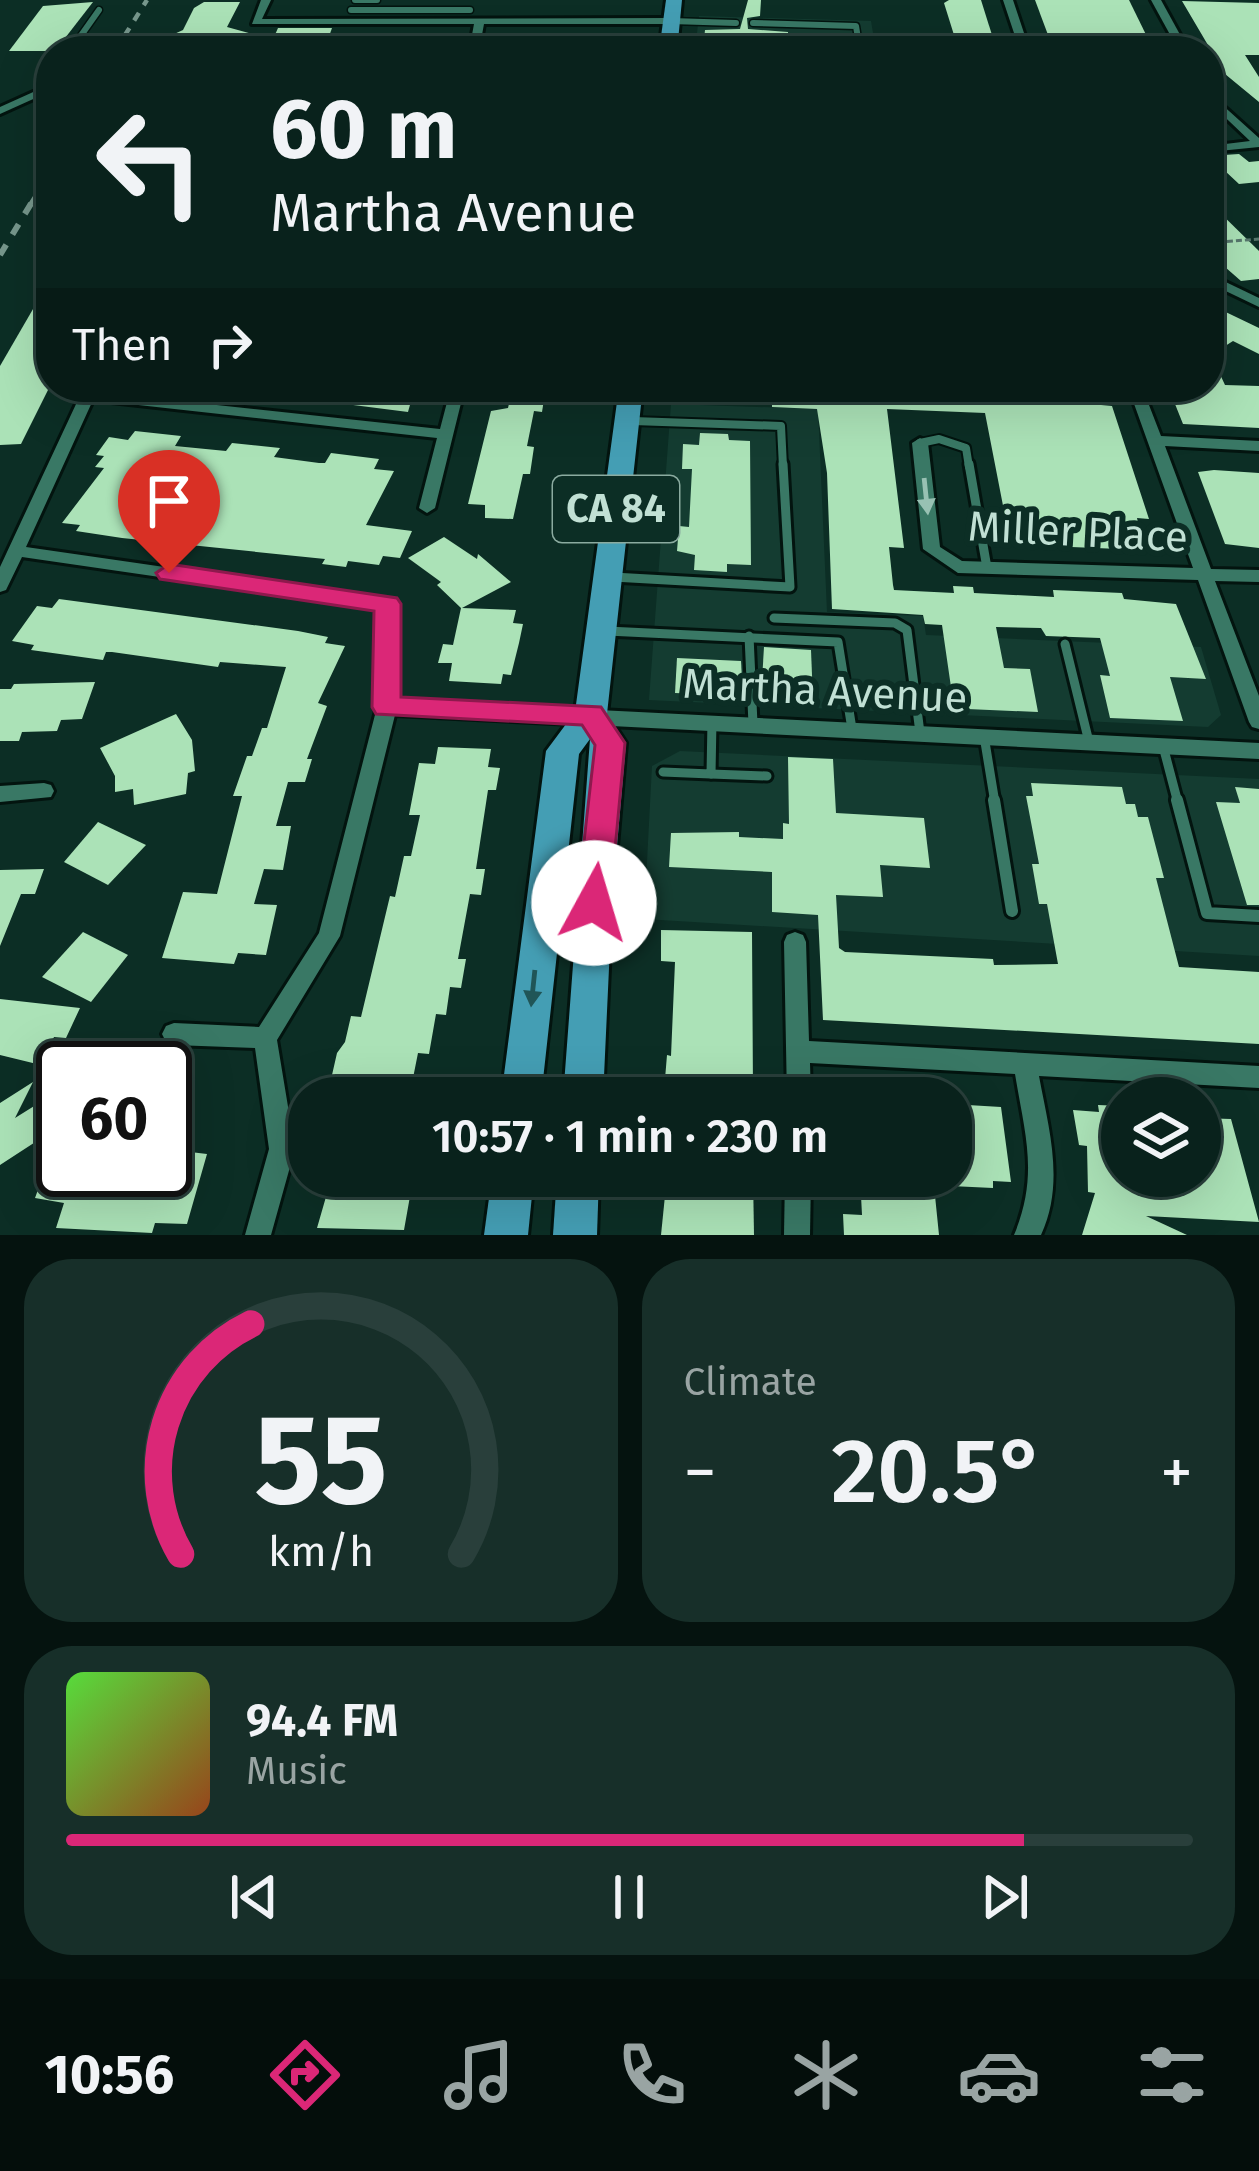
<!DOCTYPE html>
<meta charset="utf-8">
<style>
:root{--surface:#09221c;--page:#172f29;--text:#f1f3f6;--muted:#99a4a3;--line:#293f3b;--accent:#db2777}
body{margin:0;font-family:"Fira Sans",sans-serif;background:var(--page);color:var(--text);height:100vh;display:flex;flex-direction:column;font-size:45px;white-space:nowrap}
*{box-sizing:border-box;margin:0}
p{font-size:39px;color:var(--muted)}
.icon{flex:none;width:66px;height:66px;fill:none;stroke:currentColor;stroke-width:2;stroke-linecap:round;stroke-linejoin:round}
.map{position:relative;height:1235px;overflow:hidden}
.side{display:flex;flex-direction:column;gap:24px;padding:24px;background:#05130f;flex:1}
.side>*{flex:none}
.top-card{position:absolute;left:36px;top:36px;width:1188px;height:366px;border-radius:48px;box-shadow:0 12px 48px #0002,0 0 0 3px var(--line);background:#09221c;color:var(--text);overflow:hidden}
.tools{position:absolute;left:1101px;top:1077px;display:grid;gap:24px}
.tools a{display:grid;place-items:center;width:120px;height:120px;border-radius:50%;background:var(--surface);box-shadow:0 12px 48px #0002,0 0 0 3px var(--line);font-size:60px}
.speed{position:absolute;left:36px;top:1041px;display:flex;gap:24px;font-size:60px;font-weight:700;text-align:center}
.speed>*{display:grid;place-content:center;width:156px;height:156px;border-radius:50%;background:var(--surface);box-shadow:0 12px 48px #0002,0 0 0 3px var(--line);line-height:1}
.speed .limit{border:6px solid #111;border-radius:18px;background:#fff;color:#111}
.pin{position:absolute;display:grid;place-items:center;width:102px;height:102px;color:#fff;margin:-123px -51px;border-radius:50% 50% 50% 0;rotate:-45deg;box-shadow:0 0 12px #0007}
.pin .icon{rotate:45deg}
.me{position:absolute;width:132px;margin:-66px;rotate:6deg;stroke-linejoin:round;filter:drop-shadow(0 0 9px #0008)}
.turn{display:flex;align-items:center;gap:42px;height:252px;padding:0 36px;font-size:54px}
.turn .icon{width:156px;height:156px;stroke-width:2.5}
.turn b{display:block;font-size:84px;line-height:102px}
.then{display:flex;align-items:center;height:114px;padding:0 36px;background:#0003;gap:24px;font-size:45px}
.big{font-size:90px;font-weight:600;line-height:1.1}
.side .widget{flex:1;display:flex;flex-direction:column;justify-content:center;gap:18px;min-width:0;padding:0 42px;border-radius:48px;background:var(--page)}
.side .dial{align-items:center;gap:0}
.dial svg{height:312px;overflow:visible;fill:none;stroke:var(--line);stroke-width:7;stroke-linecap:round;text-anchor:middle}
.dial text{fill:var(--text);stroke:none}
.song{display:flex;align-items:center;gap:36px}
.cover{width:144px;height:144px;border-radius:18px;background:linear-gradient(135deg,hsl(110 70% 55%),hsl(20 70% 35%))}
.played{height:12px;border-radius:6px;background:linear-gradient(90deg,var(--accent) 85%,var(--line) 85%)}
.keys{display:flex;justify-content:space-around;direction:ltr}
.heat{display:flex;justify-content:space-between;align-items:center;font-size:66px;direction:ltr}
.side .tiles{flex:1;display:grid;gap:24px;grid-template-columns:1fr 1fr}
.widget:last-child{grid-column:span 2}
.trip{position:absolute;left:288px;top:1077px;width:684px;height:120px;border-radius:48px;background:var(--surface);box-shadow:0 12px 48px #0002,0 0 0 3px var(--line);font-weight:600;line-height:120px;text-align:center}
.menu{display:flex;height:192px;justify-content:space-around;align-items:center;background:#040e0b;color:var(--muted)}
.menu .icon{width:84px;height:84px}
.menu .active{color:var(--accent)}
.menu b{font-size:54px;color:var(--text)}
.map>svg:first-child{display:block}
.built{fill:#143c31}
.building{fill:#abe2b7}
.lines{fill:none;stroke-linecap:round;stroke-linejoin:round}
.lane-far3-casing{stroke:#03140f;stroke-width:9}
.lane-far2-casing{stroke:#03140f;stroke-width:12}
.lane-far1-casing{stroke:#03140f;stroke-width:15}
.lane-casing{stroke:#03140f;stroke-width:18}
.street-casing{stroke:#03140f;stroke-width:6}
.primary-casing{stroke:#03140f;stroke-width:6}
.path{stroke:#57776d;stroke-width:3;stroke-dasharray:6 3;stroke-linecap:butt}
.lane-far3{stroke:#397865;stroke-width:6}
.lane-far2{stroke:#397865;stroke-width:8}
.lane-far1{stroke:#397865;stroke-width:9}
.lane{stroke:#397865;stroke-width:12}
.street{fill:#397865;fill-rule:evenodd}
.primary{fill:#449eb4;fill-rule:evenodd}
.rail-far1{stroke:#76968b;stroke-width:4.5;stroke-dasharray:9 9;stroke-linecap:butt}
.rail{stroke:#76968b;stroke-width:6;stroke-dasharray:12 12;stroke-linecap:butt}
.oneway{fill:#98c1b3}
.oneway2{fill:#205557}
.route{fill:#db2777;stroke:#8e194d;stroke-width:3}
.labels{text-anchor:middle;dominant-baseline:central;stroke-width:12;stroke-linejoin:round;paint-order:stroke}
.shield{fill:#0c2e25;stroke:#8baba0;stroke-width:3}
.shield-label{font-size:39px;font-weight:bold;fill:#c1e0d4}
.street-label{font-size:42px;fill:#c1e0d4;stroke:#0c2e25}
</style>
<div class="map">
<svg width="1259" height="1235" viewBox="0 0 1259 1235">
<rect width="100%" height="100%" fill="#0c2e25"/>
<g class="built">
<path d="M699,16L871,21L876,51L695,50Z"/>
<path d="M671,404L818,409L827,612L923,616L926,635L1201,647L1221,715L1208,727L649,700Z"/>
<path d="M680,751L1259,779V956L644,919L652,766Z"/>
</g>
<g class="building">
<path d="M748,0H761L760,16L747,18L748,29L788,32V42L756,41L751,51L741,41L704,40L705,30L740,29Z"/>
<path d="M949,0H981L997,51H959L944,3Z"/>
<path d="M1035,0H1129L1154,51H1054Z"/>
<path d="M1182,1L1259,3V55H1245L1259,77V102L1225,74Z"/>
<path d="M93,2L55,51H9L43,6Z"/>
<path d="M204,2H240L227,27L260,36L253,51H183L161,40L183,30L194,8Z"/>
<path d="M278,28H332L326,45L270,46Z"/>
<path d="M1239,154L1249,162L1259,161V182L1239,184L1209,156Z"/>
<path d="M1209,202L1259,251V279L1241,281L1209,253Z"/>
<path d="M51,278V384L21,444L0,445V366Z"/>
<path d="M1209,304L1259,328V354L1233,341L1211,355L1225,385L1259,386V428L1183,424L1171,394H1184L1181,387H1209Z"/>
<path d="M315,387H415L408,412L314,400Z"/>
<path d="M513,387H546L542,412L534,411L527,446L534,447L530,474H523L513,519L485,518V505L468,504L491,411L508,408Z"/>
<path d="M772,387L1096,389L1101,405L1112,406L1149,519L1137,518L1144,550L1023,545L1018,521H1006L985,413L887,409L904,548L889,547L893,585L894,590L954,593L953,586L973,587L974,593L1054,597L1053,590L1122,593L1124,599L1176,604L1206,679L1170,677L1183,721L1110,718L1100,675L1110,676L1100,638L1046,636L1041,628L996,627L1004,668L1030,669L1038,712L967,709L965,695L952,694L942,625L925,624L923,615L832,609L827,473L817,409L772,407Z"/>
<path d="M135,431L181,436L175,446L226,451L232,443L280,448L274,457L319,463H325L331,453L379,459L374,469L394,471L366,525L412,531L400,558L383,556L379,565L348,561L346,567L322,564L325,559L122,538L76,531L80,525L62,523L104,468L95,467L104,456L96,455L109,437L128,440Z"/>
<path d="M700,433L728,434L729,440L750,441L751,565L727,564V572L694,570L695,555L677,551L679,526L689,527L692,469H682L683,444L699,445Z"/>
<path d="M1214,470L1259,473V548L1225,544L1198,472Z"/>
<path d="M444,537L477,559L478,554L511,582L462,608L516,610L513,623L523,624L519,643L511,675L503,674L501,684L449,681L452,663H438L443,644L453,645L461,608L437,585L441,582L408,558Z"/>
<path d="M59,599L298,631L328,637L325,643L345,646L318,703L327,706L307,759H312L305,782H288L276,826H291L283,870L264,869L254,904L277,905L266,955L238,953L234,964L162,958L183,892L217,894L242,796H233L247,756H252L262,728H267L286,667L220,662L218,667L112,652H106L103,660L31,650L34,645L12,641L37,606L52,608Z"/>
<path d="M764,647L811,650L813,700L761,697Z"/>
<path d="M677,658L741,661L743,696L675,693Z"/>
<path d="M95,682L82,719L61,720L57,731L22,732L19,741H0V689H11L14,684Z"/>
<path d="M176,714L192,740L195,771L188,773L186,794L134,805L133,789L115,792V776L100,748Z"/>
<path d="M438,747L491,749L488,767L500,768L496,790H488L476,869H485L481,895L470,894L458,959H466L461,988L450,987L446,1015L436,1014L429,1054L418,1053L409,1098H337L342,1075H332L337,1053L345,1042L351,1016L361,1017L390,896L395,897L404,856H411L420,815H409L419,763L435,764Z"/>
<path d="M788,757L833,759L836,813L924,818L930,868L880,865L883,897L836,895L839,948L845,952L993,959L994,965L1058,964L1047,904H1039L1032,864H1039L1026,796H1033L1031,783L1122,787L1126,804H1135L1138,817H1148L1164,878H1156L1179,967L1259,972V1044L823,1020L818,915L772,912V872L669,867L671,833L739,832V837L783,839V823L789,824Z"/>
<path d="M1235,787L1259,789V905H1247L1216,802L1240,803Z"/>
<path d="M98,822L146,845L108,885L64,862Z"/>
<path d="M44,869L35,894H21L0,946V870Z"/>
<path d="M661,930L752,932L753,1092L720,1090V1097L683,1095V1080L665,1079L667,1055L671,1056L675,962L661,961Z"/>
<path d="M83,932L128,955L91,1002L42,977Z"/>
<path d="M0,999L80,1008L66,1038L54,1037L41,1065L0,1055Z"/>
<path d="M33,1082L15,1118L63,1088V1124L0,1165V1103Z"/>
<path d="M951,1104L1001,1107L1011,1182L993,1181V1188L951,1186Z"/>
<path d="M1098,1105L1122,1106V1176H1161L1200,1186V1161H1208L1200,1118L1231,1119L1259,1222L1146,1216L1187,1235H1082L1095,1193L1088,1192L1087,1146L1079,1145L1073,1110L1099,1112Z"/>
<path d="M61,1126L63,1170H165V1149L207,1154L187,1224L155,1223L152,1233L56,1228L64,1203L35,1198Z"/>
<path d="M332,1176H404L403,1184L412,1185L404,1230L317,1228Z"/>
<path d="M667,1176H753L754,1235H661Z"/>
<path d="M860,1176H933L939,1235H844L843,1214L862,1215Z"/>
</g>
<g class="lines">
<defs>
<g id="lane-far3">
<path d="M355,0H377"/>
<path d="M351,10H470"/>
<path d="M671,21L736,23"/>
<path d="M753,23L856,26L860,51"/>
<path d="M668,46L740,48"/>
<path d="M758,48L845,51"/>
<path d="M70,51L99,10"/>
</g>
<g id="lane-far2">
<path d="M633,421L781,426L783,467"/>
<path d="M920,443L939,439L966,448L969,467"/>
</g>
<g id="lane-far1">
<path d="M969,464L987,568"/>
<path d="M613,577L790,587L783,464"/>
<path d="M774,618L895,623L907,630L920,733"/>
<path d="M607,631L838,642L852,729"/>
<path d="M749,636L753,724"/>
<path d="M1065,644L1089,742"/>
<path d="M984,736L995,803"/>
<path d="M1163,746L1178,803"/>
<path d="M663,772L711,774L712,721"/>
<path d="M711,774L767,776"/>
</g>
<g id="lane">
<path d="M994,800L1012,911"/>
<path d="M1177,800L1207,913L1259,916"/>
</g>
<g id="street">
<path d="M261,0H271L262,19L671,18L676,21L671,24H484L479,51H469L474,24H252Z"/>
<path d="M1003,0H1013L1030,51H1020Z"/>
<path d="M1151,0H1161L1189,51H1179Z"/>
<path d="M45,63L51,66V74L40,66Z"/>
<path d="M51,84V91L0,114V107Z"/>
<path d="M1209,93L1259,138V147L1209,152V146L1250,141L1209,102Z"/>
<path d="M1209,274L1259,298V307L1209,283Z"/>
<path d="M84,387H98L96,392L440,429L451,387H465L435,508L427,513L419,508L437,438L93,400L26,547L394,600L397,604V700L1259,743V759L395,715L340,936L277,1040L295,1149L271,1235H245L269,1149L255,1048L174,1045L166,1042L162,1034L166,1026L174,1023L259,1027L319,933L377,707L379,609L22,557L6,590L0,592V567Z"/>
<path d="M1128,387H1142L1161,436L1259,441V451L1165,446L1211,569L1259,570V582L1215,581L1259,696V729L1252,727L1249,722L1198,580L958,573L923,549L912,443L920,438L928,443L940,547L962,561L1193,568Z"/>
<path d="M44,783L51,785L54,791L51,797L0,802V786Z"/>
<path d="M795,932L803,935L806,942L809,1041L1259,1066V1088L1039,1076C1049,1130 1065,1183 1041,1235H1014C1039,1175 1025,1135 1015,1074L810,1063L811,1098H787L784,942L787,935Z"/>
<path d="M785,1176H811L810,1235H784Z"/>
</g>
<g id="primary">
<path d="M666,0H682L677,51H659Z"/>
<path d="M619,387H643L607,714L626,743L612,903L603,1098H563L590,739L579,754L541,1098H501L546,751L575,712Z"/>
<path d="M492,1176H534L528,1235H484Z"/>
<path d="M557,1176H599L597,1235H553Z"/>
</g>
</defs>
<use href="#lane-far3" class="lane-far3-casing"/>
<use href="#lane-far2" class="lane-far2-casing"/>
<use href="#lane-far1" class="lane-far1-casing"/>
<use href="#lane" class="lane-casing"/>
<use href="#street" class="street-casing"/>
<use href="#primary" class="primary-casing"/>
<path class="path" d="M1209,243L1259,239"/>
<use href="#lane-far3" class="lane-far3"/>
<use href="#lane-far2" class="lane-far2"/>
<use href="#lane-far1" class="lane-far1"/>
<use href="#lane" class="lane"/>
<use href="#street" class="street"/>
<use href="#primary" class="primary"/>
<g class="rail-far1">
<path d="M115,51L147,0"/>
<path d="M30,205L51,171"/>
</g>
<path class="rail" d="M0,255L32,202"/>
</g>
<defs><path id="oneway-solid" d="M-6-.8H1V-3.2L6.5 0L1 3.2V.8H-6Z" transform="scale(3)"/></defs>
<use class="oneway" href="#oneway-solid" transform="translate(926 496) rotate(84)"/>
<use class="oneway2" href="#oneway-solid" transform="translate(533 988) rotate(96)"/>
<path class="route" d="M169,564L397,598L401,604V697L601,707L625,743L610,903L605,913L594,917L582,913L577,903L595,745L582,725L376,714L372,707L374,611L160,579L156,573Z"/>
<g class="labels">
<rect class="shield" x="553" y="476" width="126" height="66" rx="9"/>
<g class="shield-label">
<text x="616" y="509">CA 84</text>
</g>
<g class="street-label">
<text transform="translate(1078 532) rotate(3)">Miller Place</text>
<text transform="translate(825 691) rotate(3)">Martha Avenue</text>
</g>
</g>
</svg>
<div class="tools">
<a><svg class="icon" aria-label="layers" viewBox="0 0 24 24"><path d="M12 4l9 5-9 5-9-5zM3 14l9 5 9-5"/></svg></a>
</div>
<div class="speed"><div class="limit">60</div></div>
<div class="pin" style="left:169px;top:573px;background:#d93025"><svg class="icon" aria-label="arrive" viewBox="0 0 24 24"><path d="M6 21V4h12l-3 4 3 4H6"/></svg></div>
<svg class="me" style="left:594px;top:903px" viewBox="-20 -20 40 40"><circle r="19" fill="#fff"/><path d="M0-13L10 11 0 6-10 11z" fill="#db2777"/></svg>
<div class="trip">10:57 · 1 min · 230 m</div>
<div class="top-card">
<div class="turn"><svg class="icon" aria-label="left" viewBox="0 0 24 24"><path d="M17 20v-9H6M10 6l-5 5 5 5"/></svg><div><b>60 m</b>Martha Avenue</div></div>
<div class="then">Then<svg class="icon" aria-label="right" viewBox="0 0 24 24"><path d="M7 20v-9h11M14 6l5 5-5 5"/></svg></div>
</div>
</div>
<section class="side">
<div class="tiles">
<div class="widget dial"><svg viewBox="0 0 100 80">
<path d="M14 69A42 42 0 1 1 86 69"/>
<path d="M14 69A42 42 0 0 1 32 10" stroke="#db2777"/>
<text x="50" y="56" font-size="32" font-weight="700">55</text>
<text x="50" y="72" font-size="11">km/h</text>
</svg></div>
<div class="widget"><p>Climate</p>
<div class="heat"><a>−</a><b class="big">20.5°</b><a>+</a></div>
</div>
<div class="widget">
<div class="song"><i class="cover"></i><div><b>94.4 FM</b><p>Music</p></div></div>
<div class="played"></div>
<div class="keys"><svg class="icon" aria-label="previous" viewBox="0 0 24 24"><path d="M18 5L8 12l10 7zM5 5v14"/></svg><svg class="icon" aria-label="pause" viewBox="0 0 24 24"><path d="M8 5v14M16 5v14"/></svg><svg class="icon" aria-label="next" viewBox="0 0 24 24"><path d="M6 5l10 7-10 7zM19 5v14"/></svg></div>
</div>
</div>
</section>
<nav class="menu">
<b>10:56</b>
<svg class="icon active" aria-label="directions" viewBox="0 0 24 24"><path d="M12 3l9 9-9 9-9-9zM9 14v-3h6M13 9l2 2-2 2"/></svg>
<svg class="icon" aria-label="music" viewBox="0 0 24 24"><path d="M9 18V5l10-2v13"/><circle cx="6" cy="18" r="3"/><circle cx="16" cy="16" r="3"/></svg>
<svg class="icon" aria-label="phone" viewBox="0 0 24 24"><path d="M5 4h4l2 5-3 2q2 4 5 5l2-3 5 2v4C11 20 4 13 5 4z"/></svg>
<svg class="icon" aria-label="climate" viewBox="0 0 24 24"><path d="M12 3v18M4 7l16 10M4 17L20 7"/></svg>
<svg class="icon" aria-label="car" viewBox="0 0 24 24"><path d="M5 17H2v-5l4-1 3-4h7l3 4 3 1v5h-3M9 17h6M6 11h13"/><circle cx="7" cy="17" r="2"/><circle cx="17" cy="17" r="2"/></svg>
<svg class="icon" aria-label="filters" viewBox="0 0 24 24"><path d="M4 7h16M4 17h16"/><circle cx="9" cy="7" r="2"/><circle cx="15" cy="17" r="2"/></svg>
</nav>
